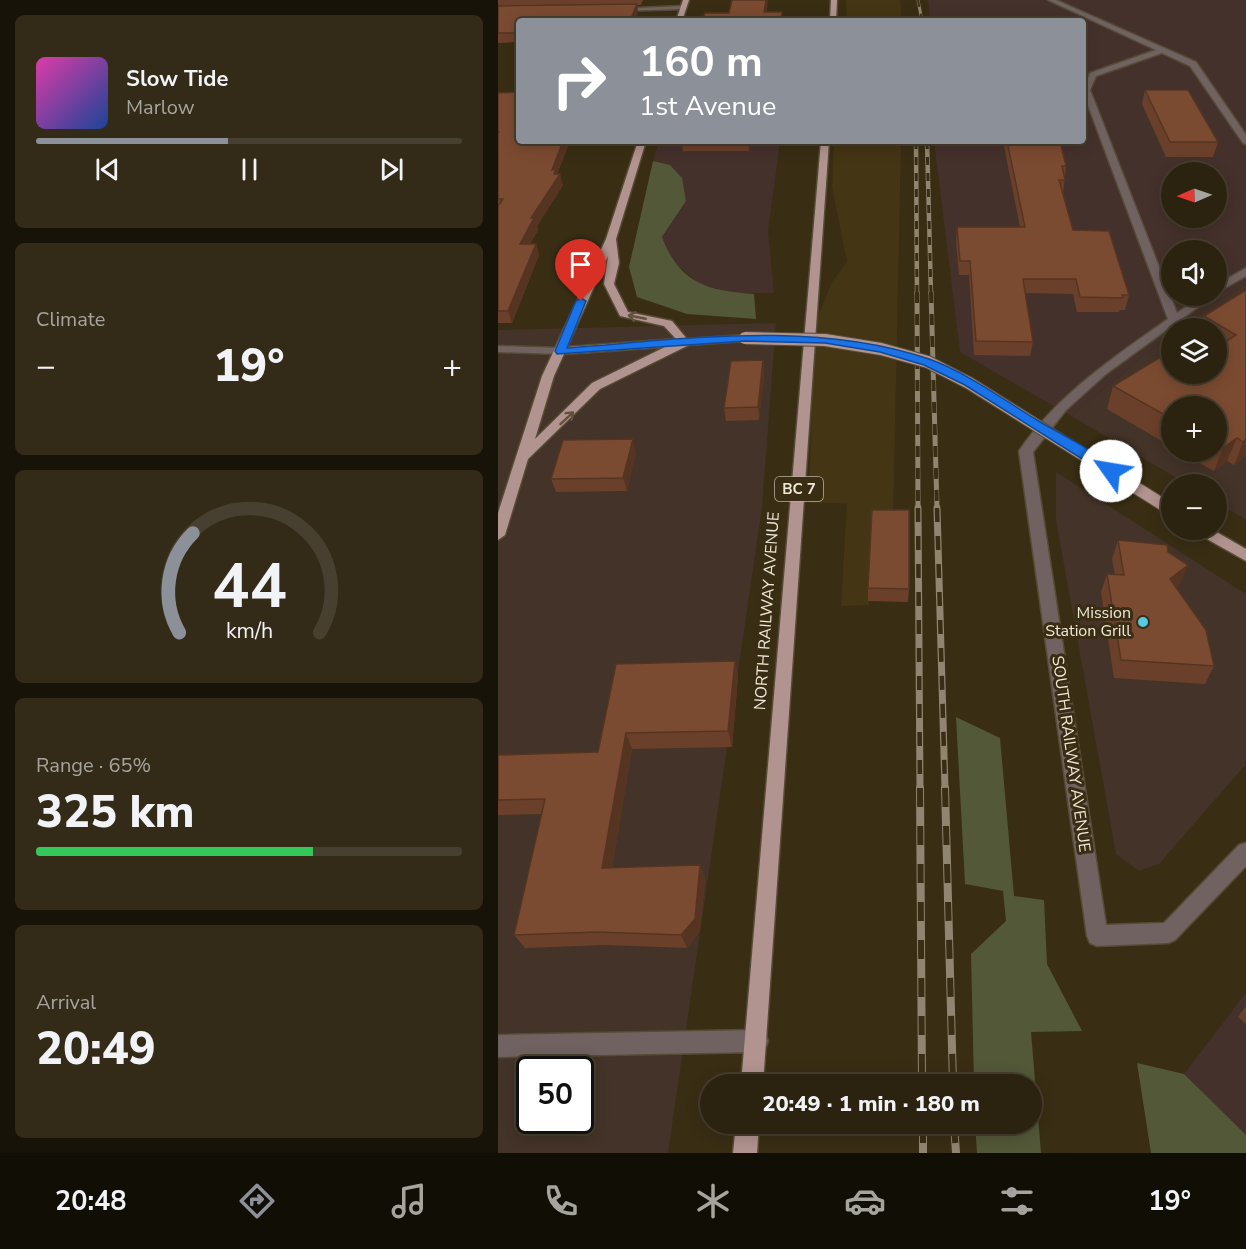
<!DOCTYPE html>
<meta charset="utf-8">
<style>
:root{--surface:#2b220f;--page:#332a18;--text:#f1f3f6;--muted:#a6a49e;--line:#473f2f;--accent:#8c9099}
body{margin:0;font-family:"Nunito Sans",sans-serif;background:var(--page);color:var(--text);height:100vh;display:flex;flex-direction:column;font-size:22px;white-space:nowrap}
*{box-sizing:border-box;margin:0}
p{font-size:20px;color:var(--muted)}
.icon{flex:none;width:33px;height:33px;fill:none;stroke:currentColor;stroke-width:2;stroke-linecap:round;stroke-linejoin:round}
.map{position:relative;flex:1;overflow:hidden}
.panel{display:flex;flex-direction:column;gap:15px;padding:15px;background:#181308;width:498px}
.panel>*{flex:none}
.banner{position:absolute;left:18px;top:18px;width:570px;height:126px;border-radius:6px;box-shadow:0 3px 15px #0003,0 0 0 2px var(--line);background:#8c9099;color:#fff;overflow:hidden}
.needle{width:39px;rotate:268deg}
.fabs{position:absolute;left:663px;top:162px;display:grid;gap:12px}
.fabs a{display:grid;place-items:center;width:66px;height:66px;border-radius:50%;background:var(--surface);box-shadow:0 3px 15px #0003,0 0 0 2px var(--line);font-size:30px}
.speed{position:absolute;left:18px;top:1056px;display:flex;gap:12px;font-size:30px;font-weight:700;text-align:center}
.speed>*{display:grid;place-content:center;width:78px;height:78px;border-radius:50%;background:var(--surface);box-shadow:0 3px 15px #0003,0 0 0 2px var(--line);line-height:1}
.speed .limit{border:3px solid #111;border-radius:9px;background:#fff;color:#111}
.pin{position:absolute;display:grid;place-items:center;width:51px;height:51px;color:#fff;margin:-62px -26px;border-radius:50% 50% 50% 0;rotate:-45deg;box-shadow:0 0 6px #0007}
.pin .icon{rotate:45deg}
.me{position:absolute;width:66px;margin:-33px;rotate:302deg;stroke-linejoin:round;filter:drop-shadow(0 0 4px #0008)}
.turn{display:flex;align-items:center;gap:21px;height:126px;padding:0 24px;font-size:27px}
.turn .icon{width:78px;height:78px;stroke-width:2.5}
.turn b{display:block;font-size:42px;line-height:51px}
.big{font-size:45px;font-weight:800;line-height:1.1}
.panel .card{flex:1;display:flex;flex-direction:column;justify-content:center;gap:9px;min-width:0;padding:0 21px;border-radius:9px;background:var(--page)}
.panel .dial{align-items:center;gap:0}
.dial svg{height:156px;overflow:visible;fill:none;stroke:var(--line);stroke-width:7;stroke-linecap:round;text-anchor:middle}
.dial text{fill:var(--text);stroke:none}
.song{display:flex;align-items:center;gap:18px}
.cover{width:72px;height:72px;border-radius:9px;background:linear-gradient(135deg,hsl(320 70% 55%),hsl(220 70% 35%))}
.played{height:6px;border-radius:3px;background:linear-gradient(90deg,var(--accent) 45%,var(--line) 45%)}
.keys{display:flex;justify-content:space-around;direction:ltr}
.heat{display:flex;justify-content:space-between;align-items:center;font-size:33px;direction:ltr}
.charge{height:9px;border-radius:4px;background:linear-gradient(90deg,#34c759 65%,var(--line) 0)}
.trip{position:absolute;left:202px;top:1074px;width:342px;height:60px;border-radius:30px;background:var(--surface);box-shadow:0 3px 15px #0003,0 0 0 2px var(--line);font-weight:800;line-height:60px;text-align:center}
.tabs{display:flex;height:96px;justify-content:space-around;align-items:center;background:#110e06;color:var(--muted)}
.tabs .icon{width:42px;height:42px}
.tabs .active{color:var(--accent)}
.tabs b{font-size:27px;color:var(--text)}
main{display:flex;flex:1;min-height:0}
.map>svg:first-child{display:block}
.commercial{fill:#433328;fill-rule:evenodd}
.industrial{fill:#45312c;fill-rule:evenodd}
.built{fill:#443514}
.green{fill:#535839}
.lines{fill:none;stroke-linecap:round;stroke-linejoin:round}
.minor-casing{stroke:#564b34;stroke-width:3}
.major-casing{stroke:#564b34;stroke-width:3}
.minor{fill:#706260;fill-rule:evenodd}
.major{fill:#b1938f;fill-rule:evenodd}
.rail-far4-casing{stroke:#8f8571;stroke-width:3}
.rail-far3-casing{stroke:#8f8571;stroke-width:4.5}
.rail-far2-casing{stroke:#8f8571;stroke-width:5}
.rail-far1-casing{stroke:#8f8571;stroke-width:7}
.rail-casing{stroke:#8f8571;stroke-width:8}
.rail-far4{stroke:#392d14;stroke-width:2;stroke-dasharray:7;stroke-linecap:butt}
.rail-far3{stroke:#392d14;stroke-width:3;stroke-dasharray:8;stroke-linecap:butt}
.rail-far2{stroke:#392d14;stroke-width:4;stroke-dasharray:11;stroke-linecap:butt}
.rail-far1{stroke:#392d14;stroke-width:4.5;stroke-dasharray:14;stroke-linecap:butt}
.rail{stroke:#392d14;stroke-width:6;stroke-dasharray:19;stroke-linecap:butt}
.major-bridge-far1-casing{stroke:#564b34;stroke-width:14;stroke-linecap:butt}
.major-bridge-casing{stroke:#564b34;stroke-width:19;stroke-linecap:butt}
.major-bridge-far1{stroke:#b1938f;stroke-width:12}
.major-bridge{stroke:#b1938f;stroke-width:16}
.wall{fill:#6a402a}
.shaded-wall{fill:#563422}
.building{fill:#7b4b31;stroke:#563422;stroke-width:1.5}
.oneway{stroke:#63513f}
.route{fill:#1a73e8;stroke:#114b97;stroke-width:1.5}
.poi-dot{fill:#57c9e2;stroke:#392d14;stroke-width:2}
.labels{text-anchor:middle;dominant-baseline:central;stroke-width:6;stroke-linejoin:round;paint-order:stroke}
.shield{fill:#392d14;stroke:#b8b09e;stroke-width:1.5}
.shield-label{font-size:15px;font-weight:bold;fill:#efe8d9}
.street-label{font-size:16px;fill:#efe8d9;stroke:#392d14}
.poi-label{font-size:16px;fill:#efe8d9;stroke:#392d14;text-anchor:end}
</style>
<main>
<section class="panel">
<div class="card">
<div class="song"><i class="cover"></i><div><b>Slow Tide</b><p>Marlow</p></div></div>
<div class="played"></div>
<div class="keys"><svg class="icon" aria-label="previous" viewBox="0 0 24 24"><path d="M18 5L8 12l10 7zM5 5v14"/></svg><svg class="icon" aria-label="pause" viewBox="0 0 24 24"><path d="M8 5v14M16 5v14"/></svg><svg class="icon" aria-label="next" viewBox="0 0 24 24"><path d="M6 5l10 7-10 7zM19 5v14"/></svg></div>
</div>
<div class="card"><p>Climate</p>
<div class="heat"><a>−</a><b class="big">19°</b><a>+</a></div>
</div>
<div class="card dial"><svg viewBox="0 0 100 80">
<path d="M14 69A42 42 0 1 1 86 69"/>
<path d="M14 69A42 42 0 0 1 21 18" stroke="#8c9099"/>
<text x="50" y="56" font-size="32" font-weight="700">44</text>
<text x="50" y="72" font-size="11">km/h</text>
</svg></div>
<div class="card"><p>Range · 65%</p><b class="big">325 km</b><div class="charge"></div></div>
<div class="card"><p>Arrival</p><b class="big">20:49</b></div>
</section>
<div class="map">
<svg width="748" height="1153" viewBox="0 0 748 1153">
<rect width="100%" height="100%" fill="#392d14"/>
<g class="commercial">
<path d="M748,283V520L719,502L718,484H689L573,416L673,333L674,374H718V328H679ZM674,406H718V452H674Z"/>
<path d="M278,323L264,507L170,1153H0V330ZM32,1070H82V1120H32Z"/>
<path d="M558,472L748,594V764L661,864L641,871L618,854L558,520Z"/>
</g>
<g class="industrial">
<path d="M430,0H748V283L679,328H674L673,333L573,416L462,352L436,141H585V21H432ZM674,172H718V218H674ZM674,250H718V296H674Z"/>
<path d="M161,141H282L270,231L276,293H234L201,284L173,260L164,238L188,201L172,165L155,161Z"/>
<path d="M748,993V1137L686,1074Z"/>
</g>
<g class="built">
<path d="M348,0H402L404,21H349Z"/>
<path d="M336,141H403L395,523H374L371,605L343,606L349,503H311L316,326L334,282L349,262L334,187Z"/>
</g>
<g class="green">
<path d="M155,161L172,165L184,178L188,201L164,237C181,283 210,291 256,294L258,319L189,314L139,297L131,267Z"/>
<path d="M458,717L502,738L516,896L546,900L549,964L584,1031L533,1032L543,1153H479L477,1124H534V1084H476L473,954L508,921L505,891L467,884Z"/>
<path d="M639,1063L686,1074L748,1135V1153H653Z"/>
</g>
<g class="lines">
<defs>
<g id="minor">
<path d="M550,0H558L698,62L748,135V144L745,143L692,66L664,53L598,76L592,90L679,313L704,296H715L608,374L568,410L535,452L608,925L666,923L741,845L748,843V866L677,940L670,943L599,946L592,943L589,936L521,451C559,395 616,357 670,319L585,92L592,73L658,50Z"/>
<path d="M185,6L187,9L119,11L116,9Z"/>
<path d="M748,268V276L718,293V285Z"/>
<path d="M0,346L63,348L69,351L63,354L0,352Z"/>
<path d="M259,1030L267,1033L270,1041L267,1049L259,1052L0,1057V1035Z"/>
</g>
<g id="major">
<path d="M185,0H191L184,21H178Z"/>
<path d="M333,0H339L338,21H332Z"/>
<path d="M140,141H148L118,239L121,263L116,284L130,312L174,321L189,339L247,335L253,338L247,341L191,345L102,389L30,459L7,535L0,540V513L44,376L108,239ZM110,256L106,284L122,316L166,326L178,339L69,347ZM167,347L94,383L37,439L56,376L66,354Z"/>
<path d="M323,141H331L265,1084H243Z"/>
<path d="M698,530H715L748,549V561L700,534Z"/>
<path d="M238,1124H261L259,1153H235Z"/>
</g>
</defs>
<use href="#minor" class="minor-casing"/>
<use href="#major" class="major-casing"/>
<use href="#minor" class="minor"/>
<use href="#major" class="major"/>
<defs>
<path id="rail-far4" d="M420,0L424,21"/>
<g id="rail-far3">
<path d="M418,141L419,294"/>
<path d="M429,141L433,294"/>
</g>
<g id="rail-far2">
<path d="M419,292L420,509"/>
<path d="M433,292L439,509"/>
</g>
<g id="rail-far1">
<path d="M420,508L422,789"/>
<path d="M439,508L447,789"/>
</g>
<g id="rail">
<path d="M422,788L424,1084"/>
<path d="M447,788L455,1084"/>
<path d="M425,1124V1153"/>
<path d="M456,1124L458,1153"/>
</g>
</defs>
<use href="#rail-far4" class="rail-far4-casing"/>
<use href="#rail-far3" class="rail-far3-casing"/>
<use href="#rail-far2" class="rail-far2-casing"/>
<use href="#rail-far1" class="rail-far1-casing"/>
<use href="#rail" class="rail-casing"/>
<use href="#rail-far4" class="rail-far4"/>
<use href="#rail-far3" class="rail-far3"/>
<use href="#rail-far2" class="rail-far2"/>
<use href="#rail-far1" class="rail-far1"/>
<use href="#rail" class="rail"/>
<defs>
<path id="major-bridge-far1" d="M247,338L327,340L383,349L430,362L471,383L672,509"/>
<path id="major-bridge" d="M670,508L674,510"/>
</defs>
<use href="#major-bridge-far1" class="major-bridge-far1-casing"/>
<use href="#major-bridge" class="major-bridge-casing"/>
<use href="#major-bridge-far1" class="major-bridge-far1"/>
<use href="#major-bridge" class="major-bridge"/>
</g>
<g class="wall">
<path d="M0,0H145L143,5H139L140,13L21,21V42L0,43Z"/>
<path d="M647,90L720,142L715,157H668L644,104Z"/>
<path d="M0,93L21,141H72L59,174L65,185L39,226L40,230L32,244H38L41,255L14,323H0Z"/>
<path d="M183,141H252L251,151H185Z"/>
<path d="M505,141H562L568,166L565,194L575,230L631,295L627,310H622L621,312H579L575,294L527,293L535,342L532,356L476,355L471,275H461L458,241L459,227H522Z"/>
<path d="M748,290V455L736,465L729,461L716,471L682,452H718V406H674V447L609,409L615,386L674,374H718V328H702L706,316Z"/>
<path d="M265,360L266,373L261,420L228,421L226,408Z"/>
<path d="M138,452L129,491L58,492L53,479Z"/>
<path d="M620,540L670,552L690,565L682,583L678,587L716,666L707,684L616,678L603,592L609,574H617L614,559Z"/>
<path d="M370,588L411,589L410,602L370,601Z"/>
<path d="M237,661L240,677L234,747L134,749L114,868L202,865L207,879L202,931L189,948L108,945L27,948L16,935L44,814L0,815V755L100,752Z"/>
<path d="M748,1006V1024L740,1017Z"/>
</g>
<g class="shaded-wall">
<path d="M268,0H270L268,21L266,12Z"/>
<path d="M139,4L140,13L137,21H132Z"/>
<path d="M65,141H72L59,174H62L65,185L39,226L40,230L25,256L22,244Z"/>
<path d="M250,141H252L251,151Z"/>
<path d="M38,244L41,255L14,323L10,311Z"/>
<path d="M265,360L266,373L261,420L260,407Z"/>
<path d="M739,438L729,461L716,471L725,448Z"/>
<path d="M135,439L138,452L129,491L125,478Z"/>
<path d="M748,439V455L736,465L745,442Z"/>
<path d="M690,565L682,583L665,597L672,579Z"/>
<path d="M237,661L240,677L234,747L230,731Z"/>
<path d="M128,733L134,749L112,882L104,868Z"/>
<path d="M202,865L207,879L202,931L189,948L183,935Z"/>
</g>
<g class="building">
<path d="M234,0H268L266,12H284L283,21H204L207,13H231Z"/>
<path d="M139,4L132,21H21V33H0V6Z"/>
<path d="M647,90H690L720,142H672Z"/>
<path d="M21,92V141H65L54,170L58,169L56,174H62L33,218H36L22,244H38L10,311H0V206L5,199H0V134L1,132H0V93Z"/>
<path d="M509,141H562L568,166H564L567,180H561L575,230L611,231L631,295H624L625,298L582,297L578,279H525L535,342L478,341L472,261H462L459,227H527Z"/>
<path d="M748,290V439L745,442L739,438L725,448L718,445V406H674V419L615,386L661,358L674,365V374H718V348L738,335L706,316Z"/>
<path d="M265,360L260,407L226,408L233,361Z"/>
<path d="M135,439L125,478L53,479L65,440Z"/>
<path d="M374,510H411V589L370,588Z"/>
<path d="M620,540L669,545L670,552L690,565L672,579L708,630L716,666L623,660L609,574L626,575Z"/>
<path d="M237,661L230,731L128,733L104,868L202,865L197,919L183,935L99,932L16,935L47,799L0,800V755L100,752L118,664Z"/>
</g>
<defs><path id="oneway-shaft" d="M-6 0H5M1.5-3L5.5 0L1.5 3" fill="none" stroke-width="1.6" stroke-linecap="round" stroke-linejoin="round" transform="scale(1.5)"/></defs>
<g class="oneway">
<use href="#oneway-shaft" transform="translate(139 317) rotate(-169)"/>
<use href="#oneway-shaft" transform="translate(69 418) rotate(-43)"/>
</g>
<path class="route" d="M83,298L88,301L69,348C190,339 315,320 431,359C470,373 504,399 539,420C558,432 607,456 619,471L613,476L608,474L467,385L426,365L382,352L327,343L247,341L59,354L57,351L78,301Z"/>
<circle class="poi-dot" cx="645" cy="622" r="6"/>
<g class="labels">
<rect class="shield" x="277" y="477" width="48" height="24" rx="4.5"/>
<g class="shield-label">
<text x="301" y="489">BC 7</text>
</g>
<g class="street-label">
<text transform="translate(269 611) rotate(-86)">NORTH RAILWAY AVENUE</text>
<text transform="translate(573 754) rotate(82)">SOUTH RAILWAY AVENUE</text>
</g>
<g class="poi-label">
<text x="633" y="613">Mission<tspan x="633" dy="18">Station Grill</tspan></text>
</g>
</g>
</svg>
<div class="fabs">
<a><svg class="needle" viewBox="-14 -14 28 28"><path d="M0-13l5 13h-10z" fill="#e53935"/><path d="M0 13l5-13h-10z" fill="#a6a49e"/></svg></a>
<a><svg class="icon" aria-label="sound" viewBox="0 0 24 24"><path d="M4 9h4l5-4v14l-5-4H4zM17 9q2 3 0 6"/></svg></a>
<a><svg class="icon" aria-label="layers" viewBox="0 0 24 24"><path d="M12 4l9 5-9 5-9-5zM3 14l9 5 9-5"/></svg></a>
<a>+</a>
<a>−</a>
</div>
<div class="speed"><div class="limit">50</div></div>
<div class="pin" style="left:83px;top:301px;background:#d93025"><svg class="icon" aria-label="arrive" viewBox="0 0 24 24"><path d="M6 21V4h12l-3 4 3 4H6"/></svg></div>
<svg class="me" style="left:613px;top:471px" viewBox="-20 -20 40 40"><circle r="19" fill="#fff"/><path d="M0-13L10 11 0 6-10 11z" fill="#1a73e8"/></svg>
<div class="trip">20:49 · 1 min · 180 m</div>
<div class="banner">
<div class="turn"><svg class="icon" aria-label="right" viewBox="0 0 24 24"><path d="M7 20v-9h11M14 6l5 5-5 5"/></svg><div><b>160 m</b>1st Avenue</div></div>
</div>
</div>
</main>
<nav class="tabs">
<b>20:48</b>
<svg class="icon active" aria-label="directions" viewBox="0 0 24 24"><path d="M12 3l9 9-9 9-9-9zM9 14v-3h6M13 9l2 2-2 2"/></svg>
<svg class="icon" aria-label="music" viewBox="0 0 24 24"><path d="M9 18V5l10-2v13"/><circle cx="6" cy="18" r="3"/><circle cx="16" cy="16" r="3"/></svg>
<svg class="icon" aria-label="phone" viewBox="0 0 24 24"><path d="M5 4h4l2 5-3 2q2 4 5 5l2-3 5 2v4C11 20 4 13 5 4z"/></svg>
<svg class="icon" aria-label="climate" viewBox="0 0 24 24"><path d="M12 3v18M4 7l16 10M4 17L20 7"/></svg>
<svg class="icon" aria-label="car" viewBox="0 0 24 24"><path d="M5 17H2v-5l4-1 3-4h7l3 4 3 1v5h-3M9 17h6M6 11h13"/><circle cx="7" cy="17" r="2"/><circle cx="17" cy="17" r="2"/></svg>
<svg class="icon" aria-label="filters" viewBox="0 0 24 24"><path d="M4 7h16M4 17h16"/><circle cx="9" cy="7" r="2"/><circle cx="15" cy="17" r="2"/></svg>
<b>19°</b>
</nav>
